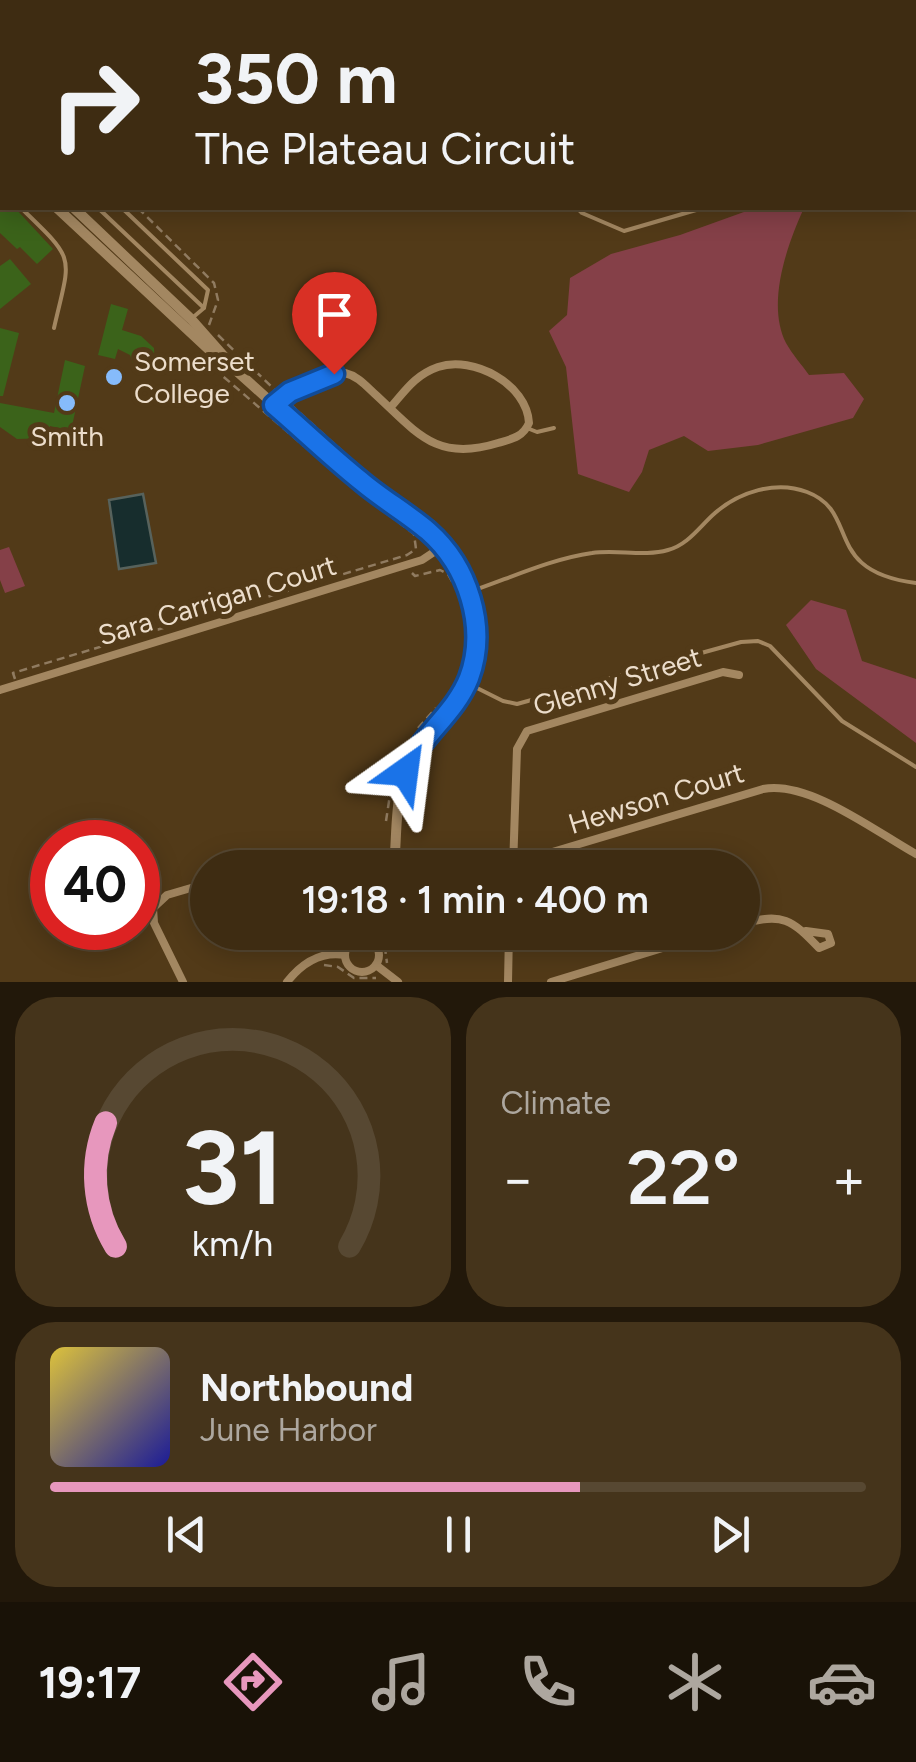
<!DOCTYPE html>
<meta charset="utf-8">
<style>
:root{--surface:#3e2c12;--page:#45341b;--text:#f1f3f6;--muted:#ada79f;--line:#574832;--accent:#e797bd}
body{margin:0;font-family:Figtree,sans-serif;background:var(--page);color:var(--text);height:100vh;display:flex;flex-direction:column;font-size:38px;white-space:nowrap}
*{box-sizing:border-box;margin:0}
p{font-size:32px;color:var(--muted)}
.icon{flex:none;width:55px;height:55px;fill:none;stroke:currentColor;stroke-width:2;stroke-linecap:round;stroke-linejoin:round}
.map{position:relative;height:982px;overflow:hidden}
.sheet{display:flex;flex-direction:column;gap:15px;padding:15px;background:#22180a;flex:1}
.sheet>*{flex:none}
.guide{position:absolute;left:0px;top:0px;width:918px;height:210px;box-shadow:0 5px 25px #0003,0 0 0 2px var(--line);background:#3e2c12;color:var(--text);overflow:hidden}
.speed{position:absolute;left:30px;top:820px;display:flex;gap:20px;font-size:50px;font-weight:700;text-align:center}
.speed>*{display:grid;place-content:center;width:130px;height:130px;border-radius:50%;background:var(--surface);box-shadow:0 5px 25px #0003,0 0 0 2px var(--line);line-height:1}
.speed .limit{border:15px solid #d22;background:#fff;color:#111}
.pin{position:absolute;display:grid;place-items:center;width:85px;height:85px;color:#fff;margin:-102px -42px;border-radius:50% 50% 50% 0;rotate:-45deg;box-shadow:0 0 10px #0007}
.pin .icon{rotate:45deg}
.me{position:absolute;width:110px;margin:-55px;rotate:31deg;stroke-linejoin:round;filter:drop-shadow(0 0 8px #0008)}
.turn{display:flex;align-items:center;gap:35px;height:210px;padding:0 30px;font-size:45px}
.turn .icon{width:130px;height:130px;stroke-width:2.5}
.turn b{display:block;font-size:70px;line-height:85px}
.big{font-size:75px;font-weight:600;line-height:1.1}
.sheet .card{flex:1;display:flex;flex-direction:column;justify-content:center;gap:15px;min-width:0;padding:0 35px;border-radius:40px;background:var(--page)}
.sheet .dial{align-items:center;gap:0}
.dial svg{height:260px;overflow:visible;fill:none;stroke:var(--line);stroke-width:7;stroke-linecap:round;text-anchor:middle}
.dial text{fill:var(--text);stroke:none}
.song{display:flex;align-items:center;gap:30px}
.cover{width:120px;height:120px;border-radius:15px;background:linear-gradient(135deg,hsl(50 70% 55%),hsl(240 70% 35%))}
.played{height:10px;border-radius:5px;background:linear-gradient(90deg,var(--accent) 65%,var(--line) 65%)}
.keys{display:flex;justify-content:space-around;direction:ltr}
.heat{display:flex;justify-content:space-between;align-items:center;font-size:55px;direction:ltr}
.sheet .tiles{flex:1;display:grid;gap:15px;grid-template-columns:1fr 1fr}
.card:last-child{grid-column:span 2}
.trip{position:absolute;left:190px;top:850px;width:570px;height:100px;border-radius:50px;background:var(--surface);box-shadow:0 5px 25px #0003,0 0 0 2px var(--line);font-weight:600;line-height:100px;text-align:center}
.tabs{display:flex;height:160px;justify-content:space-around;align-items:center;background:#191207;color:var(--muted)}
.tabs .icon{width:70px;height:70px}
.tabs .current{color:var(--accent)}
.tabs b{font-size:45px;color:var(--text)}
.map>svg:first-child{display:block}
.green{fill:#854048}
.water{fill:#172d2d;stroke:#57625c;stroke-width:2.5}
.building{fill:#3b631a}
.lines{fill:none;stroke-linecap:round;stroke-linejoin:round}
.path{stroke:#907b60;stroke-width:2.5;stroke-dasharray:8 5;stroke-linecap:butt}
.service{stroke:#a38761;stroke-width:4}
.minor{stroke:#a38761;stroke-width:8}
.tertiary{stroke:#a38761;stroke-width:10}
.route-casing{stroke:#114b97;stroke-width:25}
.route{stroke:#1a73e8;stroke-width:18}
.poi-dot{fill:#86bbfb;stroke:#523a18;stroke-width:4}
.labels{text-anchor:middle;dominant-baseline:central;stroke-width:10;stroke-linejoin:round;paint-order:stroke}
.poi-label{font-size:28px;fill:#ecddcb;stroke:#523a18;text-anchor:start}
.street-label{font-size:28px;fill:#ecddcb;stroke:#523a18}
</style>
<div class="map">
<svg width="916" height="982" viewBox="0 0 916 982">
<rect width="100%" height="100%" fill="#523a18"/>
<g class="green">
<path d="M755,208H804C787,245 766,304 786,343C792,354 802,365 809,375L844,373L864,399L853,418L758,445L708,451L684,436L649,450L642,472L629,492L578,474L566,367L549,331L567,315L570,278L611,254L680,235Z"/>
<path d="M9,547L25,586L5,593L0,580V550Z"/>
<path d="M811,600L846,610L862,661L916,679V743L816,669L786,625Z"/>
</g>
<path class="water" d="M143,494L156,563L119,569L109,500Z"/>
<g class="building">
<path d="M0,208H15L53,249L37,264L20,247L17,249L0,233Z"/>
<path d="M10,259L31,284L0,309V266Z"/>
<path d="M111,304L128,309L122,330L141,336L154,348L155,368L134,366L130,355L118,349L115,359L98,355Z"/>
<path d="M0,328L19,333L3,396H0Z"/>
<path d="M65,360L85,366L71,431L50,426L49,438L17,439L0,427V403L54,413Z"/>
</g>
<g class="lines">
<g class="path">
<path d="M138,208L214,283L218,300L209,325"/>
<path d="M218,335L277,392"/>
<path d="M204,360L304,446"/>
<path d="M290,404L351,459"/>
<path d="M433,521L451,540"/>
<path d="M412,573L415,576L440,570L448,574L454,585"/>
<path d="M15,679L13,673L407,555L416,549L414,534L352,487"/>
<path d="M418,728L436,708"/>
<path d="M386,821L393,775"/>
<path d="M383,933L387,963"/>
<path d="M326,946V942L354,932"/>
<path d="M324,965L338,967L354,978H376"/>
</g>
<g class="service">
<path d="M915,175H916"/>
<path d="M0,187L2,189"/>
<path d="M21,208C77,262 71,254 54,328"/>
<path d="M98,208L204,308"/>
<path d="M122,208L208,290L204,308L191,319"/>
<path d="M577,208L582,213L624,231L703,208"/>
<path d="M527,428L537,432L554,428"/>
<path d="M469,592C508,579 550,559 592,553C616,549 644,557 668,550C688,545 700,526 715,513C739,492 776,480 807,492C861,512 821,571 916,583"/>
<path d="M467,683L503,701L517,704L741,642L758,641L770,646L842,721L916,767"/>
</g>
<g class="minor">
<path d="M274,405L294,389L345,373C358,376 366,386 376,395C418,434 437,462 498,443C512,439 523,437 529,423C527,384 473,355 438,367C415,375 405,391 390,408"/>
<path d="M0,690L422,560L443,546"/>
<path d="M513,858L539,856L763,789C809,780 876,832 916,854"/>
<path d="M263,868L280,866"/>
<path d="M513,868L517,749L527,731L723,672L739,675"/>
<path d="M742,924C783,912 792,920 819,948L831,943L828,934L806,931"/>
<circle cx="362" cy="955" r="17"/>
<path d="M376,965L398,982"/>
<path d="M183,982L154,923L153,908L167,895L208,883"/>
<path d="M287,982C302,963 321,951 345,955"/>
<path d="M508,982L509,932"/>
<path d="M551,982L715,932"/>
</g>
<g class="tertiary">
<path d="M0,135L2,138"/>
<path d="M0,153L2,156"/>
<path d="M57,208L218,358L232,367C274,404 315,443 358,479C385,501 419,518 442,545C474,581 485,638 467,682C457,707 436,721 420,742C393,780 398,823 394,868"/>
<path d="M74,208L191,319L229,362"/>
<path d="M369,940L372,932"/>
</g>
</g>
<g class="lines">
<defs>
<path id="route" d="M334,374L290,392L274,405C303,430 331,457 361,481C382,499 407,513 428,531C468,566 488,627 469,678C455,714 420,736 405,772"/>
</defs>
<use href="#route" class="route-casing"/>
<use href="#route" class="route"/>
</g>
<g class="poi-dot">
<circle cx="114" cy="377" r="10"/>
<circle cx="67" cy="403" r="10"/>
</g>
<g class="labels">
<g class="poi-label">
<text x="134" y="361">Somerset<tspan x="134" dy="32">College</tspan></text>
<text x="67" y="436" text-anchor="middle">Smith</text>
</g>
<g class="street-label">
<text transform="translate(217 600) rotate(-17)">Sara Carrigan Court</text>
<text transform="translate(617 681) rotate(-17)">Glenny Street</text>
<text transform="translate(656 798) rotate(-17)">Hewson Court</text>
</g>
</g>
</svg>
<div class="speed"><div class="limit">40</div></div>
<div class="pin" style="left:334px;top:374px;background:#d93025"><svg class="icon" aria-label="arrive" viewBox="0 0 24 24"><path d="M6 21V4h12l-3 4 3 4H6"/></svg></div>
<svg class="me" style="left:405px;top:772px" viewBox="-20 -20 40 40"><path d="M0-17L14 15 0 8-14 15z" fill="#1a73e8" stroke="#fff" stroke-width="4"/></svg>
<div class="trip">19:18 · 1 min · 400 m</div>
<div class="guide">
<div class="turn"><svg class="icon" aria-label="right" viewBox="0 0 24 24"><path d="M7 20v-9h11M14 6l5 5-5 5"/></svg><div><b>350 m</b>The Plateau Circuit</div></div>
</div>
</div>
<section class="sheet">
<div class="tiles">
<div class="card dial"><svg viewBox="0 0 100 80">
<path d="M14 69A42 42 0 1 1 86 69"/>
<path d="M14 69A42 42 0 0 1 11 31" stroke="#e797bd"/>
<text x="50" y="56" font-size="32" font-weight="700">31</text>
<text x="50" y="72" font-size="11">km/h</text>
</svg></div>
<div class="card"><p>Climate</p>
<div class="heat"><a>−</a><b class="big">22°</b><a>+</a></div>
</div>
<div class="card">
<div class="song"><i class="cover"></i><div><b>Northbound</b><p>June Harbor</p></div></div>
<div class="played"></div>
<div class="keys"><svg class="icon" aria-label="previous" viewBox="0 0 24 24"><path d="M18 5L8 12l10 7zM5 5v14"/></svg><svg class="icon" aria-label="pause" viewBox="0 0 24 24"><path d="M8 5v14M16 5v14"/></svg><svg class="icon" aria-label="next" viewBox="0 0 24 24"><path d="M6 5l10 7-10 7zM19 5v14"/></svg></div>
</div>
</div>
</section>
<nav class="tabs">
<b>19:17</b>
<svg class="icon current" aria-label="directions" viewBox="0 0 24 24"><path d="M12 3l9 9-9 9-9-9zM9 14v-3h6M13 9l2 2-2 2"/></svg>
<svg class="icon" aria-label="music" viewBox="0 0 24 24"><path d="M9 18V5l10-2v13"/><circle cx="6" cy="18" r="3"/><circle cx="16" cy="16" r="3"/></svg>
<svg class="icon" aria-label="phone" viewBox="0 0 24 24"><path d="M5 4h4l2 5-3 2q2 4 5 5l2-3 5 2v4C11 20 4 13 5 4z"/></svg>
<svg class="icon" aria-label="climate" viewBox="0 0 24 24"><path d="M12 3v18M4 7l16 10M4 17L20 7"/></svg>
<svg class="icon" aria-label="car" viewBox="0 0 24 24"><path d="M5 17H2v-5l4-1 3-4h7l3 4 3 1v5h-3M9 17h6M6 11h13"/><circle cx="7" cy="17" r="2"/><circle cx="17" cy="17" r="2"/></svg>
</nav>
